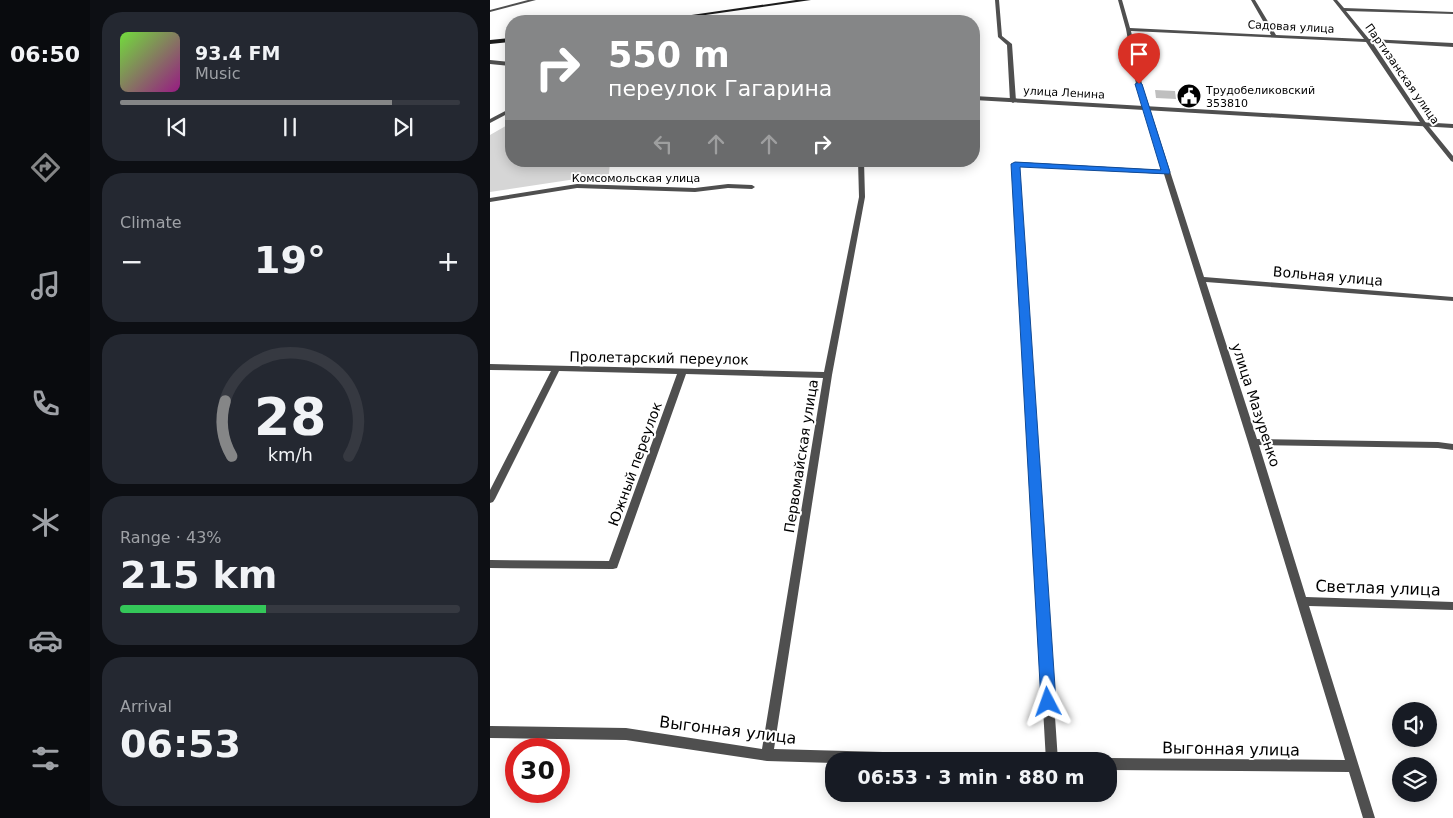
<!DOCTYPE html>
<meta charset="utf-8">
<style>
:root{--surface:#171b24;--page:#242831;--text:#f1f3f6;--muted:#9ea1a6;--line:#363941;--accent:#858687}
body{margin:0;font-family:"DejaVu Sans",sans-serif;background:var(--page);color:var(--text);height:100vh;display:flex;flex-direction:column;font-size:19px;white-space:nowrap}
*{box-sizing:border-box;margin:0}
p{font-size:16px;color:var(--muted)}
.icon{flex:none;width:28px;height:28px;fill:none;stroke:currentColor;stroke-width:2;stroke-linecap:round;stroke-linejoin:round}
.map{position:relative;flex:1;overflow:hidden}
.sheet{display:flex;flex-direction:column;gap:12px;padding:12px;background:#0d0f14;width:400px}
.sheet>*{flex:none}
.guide{position:absolute;left:15px;top:15px;width:475px;height:152px;border-radius:20px;box-shadow:0 2px 12px #0003;background:#858687;color:#fff;overflow:hidden}
.buttons{position:absolute;left:902px;top:702px;display:grid;gap:10px}
.buttons a{display:grid;place-items:center;width:45px;height:45px;border-radius:50%;background:var(--surface);box-shadow:0 2px 12px #0003;font-size:25px}
.speed{position:absolute;left:15px;top:738px;display:flex;gap:10px;font-size:25px;font-weight:700;text-align:center}
.speed>*{display:grid;place-content:center;width:65px;height:65px;border-radius:50%;background:var(--surface);box-shadow:0 2px 12px #0003;line-height:1}
.speed .limit{border:8px solid #d22;background:#fff;color:#111}
.pin{position:absolute;display:grid;place-items:center;width:42px;height:42px;color:#fff;margin:-51px -21px;border-radius:50% 50% 50% 0;rotate:-45deg;box-shadow:0 0 5px #0007}
.pin .icon{rotate:45deg}
.me{position:absolute;width:55px;margin:-28px;rotate:356deg;stroke-linejoin:round;filter:drop-shadow(0 0 4px #0008)}
.turn{display:flex;align-items:center;gap:18px;height:105px;padding:0 20px;font-size:22px}
.turn .icon{width:65px;height:65px;stroke-width:2.5}
.turn b{display:block;font-size:35px;line-height:42px}
.lanes{display:flex;align-items:center;height:48px;padding:0 20px;background:#0003;justify-content:center;gap:25px;direction:ltr}
.lanes .off{opacity:.35}
.big{font-size:38px;font-weight:600;line-height:1.1}
.sheet .card{flex:1;display:flex;flex-direction:column;justify-content:center;gap:8px;min-width:0;padding:0 18px;border-radius:20px;background:var(--page)}
.sheet .dial{align-items:center;gap:0}
.dial svg{height:130px;overflow:visible;fill:none;stroke:var(--line);stroke-width:7;stroke-linecap:round;text-anchor:middle}
.dial text{fill:var(--text);stroke:none}
.song{display:flex;align-items:center;gap:15px}
.cover{width:60px;height:60px;border-radius:8px;background:linear-gradient(135deg,hsl(100 70% 55%),hsl(310 70% 35%))}
.played{height:5px;border-radius:2px;background:linear-gradient(90deg,var(--accent) 80%,var(--line) 80%)}
.keys{display:flex;justify-content:space-around;direction:ltr}
.heat{display:flex;justify-content:space-between;align-items:center;font-size:28px;direction:ltr}
.charge{height:8px;border-radius:4px;background:linear-gradient(90deg,#34c759 43%,var(--line) 0)}
.trip{position:absolute;left:335px;top:752px;width:292px;height:50px;border-radius:20px;background:var(--surface);box-shadow:0 2px 12px #0003;font-weight:600;line-height:50px;text-align:center}
main{display:flex;flex:1;min-height:0}
.dock{display:flex;flex-direction:column;width:90px;justify-content:space-around;align-items:center;background:#090b0e;color:var(--muted)}
.dock .icon{width:35px;height:35px}
.dock .active{color:var(--accent)}
.dock b{font-size:22px;color:var(--text)}
.map>svg:first-child{display:block}
.green{fill:#d6d6d6}
.building{fill:#bfbfbf}
.lines{fill:none;stroke-linecap:round;stroke-linejoin:round}
.minor{fill:#4f4f4f;fill-rule:evenodd}
.tertiary{fill:#4f4f4f;fill-rule:evenodd}
.secondary{fill:#1c1c1c;fill-rule:evenodd}
.route{fill:#1a73e8;stroke:#114b97}
.labels{text-anchor:middle;dominant-baseline:central;stroke-width:4;stroke-linejoin:round;paint-order:stroke}
.far-street-label{font-size:11px;fill:#000;stroke:#fff}
.far-poi-label{font-size:11px;fill:#000;stroke:#fff;text-anchor:start}
.street-label{font-size:14px;fill:#000;stroke:#fff}
.near-street-label{font-size:16px;fill:#000;stroke:#fff}
</style>
<main>
<nav class="dock">
<b>06:50</b>
<svg class="icon active" aria-label="directions" viewBox="0 0 24 24"><path d="M12 3l9 9-9 9-9-9zM9 14v-3h6M13 9l2 2-2 2"/></svg>
<svg class="icon" aria-label="music" viewBox="0 0 24 24"><path d="M9 18V5l10-2v13"/><circle cx="6" cy="18" r="3"/><circle cx="16" cy="16" r="3"/></svg>
<svg class="icon" aria-label="phone" viewBox="0 0 24 24"><path d="M5 4h4l2 5-3 2q2 4 5 5l2-3 5 2v4C11 20 4 13 5 4z"/></svg>
<svg class="icon" aria-label="climate" viewBox="0 0 24 24"><path d="M12 3v18M4 7l16 10M4 17L20 7"/></svg>
<svg class="icon" aria-label="car" viewBox="0 0 24 24"><path d="M5 17H2v-5l4-1 3-4h7l3 4 3 1v5h-3M9 17h6M6 11h13"/><circle cx="7" cy="17" r="2"/><circle cx="17" cy="17" r="2"/></svg>
<svg class="icon" aria-label="filters" viewBox="0 0 24 24"><path d="M4 7h16M4 17h16"/><circle cx="9" cy="7" r="2"/><circle cx="15" cy="17" r="2"/></svg>
</nav>
<section class="sheet">
<div class="card">
<div class="song"><i class="cover"></i><div><b>93.4 FM</b><p>Music</p></div></div>
<div class="played"></div>
<div class="keys"><svg class="icon" aria-label="previous" viewBox="0 0 24 24"><path d="M18 5L8 12l10 7zM5 5v14"/></svg><svg class="icon" aria-label="pause" viewBox="0 0 24 24"><path d="M8 5v14M16 5v14"/></svg><svg class="icon" aria-label="next" viewBox="0 0 24 24"><path d="M6 5l10 7-10 7zM19 5v14"/></svg></div>
</div>
<div class="card"><p>Climate</p>
<div class="heat"><a>−</a><b class="big">19°</b><a>+</a></div>
</div>
<div class="card dial"><svg viewBox="0 0 100 80">
<path d="M14 69A42 42 0 1 1 86 69"/>
<path d="M14 69A42 42 0 0 1 10 35" stroke="#858687"/>
<text x="50" y="56" font-size="32" font-weight="700">28</text>
<text x="50" y="72" font-size="11">km/h</text>
</svg></div>
<div class="card"><p>Range · 43%</p><b class="big">215 km</b><div class="charge"></div></div>
<div class="card"><p>Arrival</p><b class="big">06:53</b></div>
</section>
<div class="map">
<svg width="963" height="818" viewBox="0 0 963 818">
<rect width="100%" height="100%" fill="#fff"/>
<path class="green" d="M21,123V161H120L119,174L0,192V135Z"/>
<path class="building" d="M665,90L685,91L686,99L666,98Z"/>
<g class="lines">
<g class="minor">
<path d="M38,0H46L0,12V10Z"/>
<path d="M505,0H509L512,36L522,44L526,101L523,103L520,101L517,45L508,37Z"/>
<path d="M628,0H632L640,28L781,35L761,0H765L786,35L874,39L843,0H847L854,8L963,12V14L856,11L879,39L963,43V47L882,42L936,123L963,156V162L961,161L932,125L876,42L641,31L652,84L714,277L963,297V301L716,282L767,439L948,442L963,444V450L948,448L769,445L816,597L963,602V610L819,606L885,818H873L859,772L619,770V761H614L619,758L855,760L758,442L674,174L528,166L568,761H556L522,164L525,162L673,170L646,84L636,29Z"/>
<path d="M21,108V112L0,123V119Z"/>
<path d="M368,161H374L375,197L342,375L284,749L502,755L506,757L508,761H344V763L277,761L136,740L0,738V726L136,728L272,749L333,378L196,374L127,568L123,569L0,568V560L119,561L187,374L69,371L5,499L3,502L0,503V490L61,371L0,370V364L334,372L369,197Z"/>
<path d="M87,184L205,188L238,184L262,185L265,187L262,189L238,188L205,192L87,188L0,202V198Z"/>
</g>
<g class="tertiary">
<path d="M0,60L21,62V66L0,64Z"/>
<path d="M484,96L963,124V128L484,100Z"/>
</g>
<g class="secondary">
<path d="M306,0H321L173,21H160Z"/>
<path d="M21,38V42L0,44V40Z"/>
</g>
</g>
<path class="route" d="M649,82L652,84L680,172L679,174L530,167L566,702L564,706L558,708L553,706L551,702L521,164L525,162L671,170L645,84Z"/>
<defs>
<symbol id="civic-disc" viewBox="-11 -11 22 22"><circle r="9.5" fill="#000" stroke="#fff"/><path d="M-.6-6.5H3V-4.5H.6V-3L4-1V1h2V6H-6V1h2V-1L-.6-3ZM-1.2 2.5V6h2.4V2.5Z" fill="#fff"/></symbol>
</defs>
<g fill-rule="evenodd">
<use href="#civic-disc" x="685" y="82" width="28" height="28"/>
</g>
<g class="labels">
<g class="far-street-label">
<text transform="translate(801 27) rotate(3)">Садовая улица</text>
<text transform="translate(912 74) rotate(55)">Партизанская улица</text>
<text transform="translate(574 93) rotate(3)">улица Ленина</text>
<text x="146" y="178">Комсомольская улица</text>
</g>
<g class="far-poi-label">
<text x="716" y="90">Трудобеликовский<tspan x="716" dy="13">353810</tspan></text>
</g>
<g class="street-label">
<text transform="translate(838 276) rotate(5)">Вольная улица</text>
<text transform="translate(169 358) rotate(1)">Пролетарский переулок</text>
<text transform="translate(766 405) rotate(72)">улица Мазуренко</text>
<text transform="translate(311 456) rotate(-81)">Первомайская улица</text>
<text transform="translate(145 464) rotate(-70)">Южный переулок</text>
</g>
<g class="near-street-label">
<text transform="translate(888 588) rotate(2)">Светлая улица</text>
<text transform="translate(238 730) rotate(7)">Выгонная улица</text>
<text transform="translate(741 749) rotate(1)">Выгонная улица</text>
</g>
</g>
</svg>
<div class="buttons">
<a><svg class="icon" aria-label="sound" viewBox="0 0 24 24"><path d="M4 9h4l5-4v14l-5-4H4zM17 9q2 3 0 6"/></svg></a>
<a><svg class="icon" aria-label="layers" viewBox="0 0 24 24"><path d="M12 4l9 5-9 5-9-5zM3 14l9 5 9-5"/></svg></a>
</div>
<div class="speed"><div class="limit">30</div></div>
<div class="pin" style="left:649px;top:84px;background:#d93025"><svg class="icon" aria-label="arrive" viewBox="0 0 24 24"><path d="M6 21V4h12l-3 4 3 4H6"/></svg></div>
<svg class="me" style="left:558px;top:702px" viewBox="-20 -20 40 40"><path d="M0-17L14 15 0 8-14 15z" fill="#1a73e8" stroke="#fff" stroke-width="4"/></svg>
<div class="trip">06:53 · 3 min · 880 m</div>
<div class="guide">
<div class="turn"><svg class="icon" aria-label="right" viewBox="0 0 24 24"><path d="M7 20v-9h11M14 6l5 5-5 5"/></svg><div><b>550 m</b>переулок Гагарина</div></div>
<div class="lanes"><svg class="icon off" aria-label="left" viewBox="0 0 24 24"><path d="M17 20v-9H6M10 6l-5 5 5 5"/></svg><svg class="icon off" aria-label="ahead" viewBox="0 0 24 24"><path d="M12 20V5M6 11l6-6 6 6"/></svg><svg class="icon off" aria-label="ahead" viewBox="0 0 24 24"><path d="M12 20V5M6 11l6-6 6 6"/></svg><svg class="icon" aria-label="right" viewBox="0 0 24 24"><path d="M7 20v-9h11M14 6l5 5-5 5"/></svg></div>
</div>
</div>
</main>
